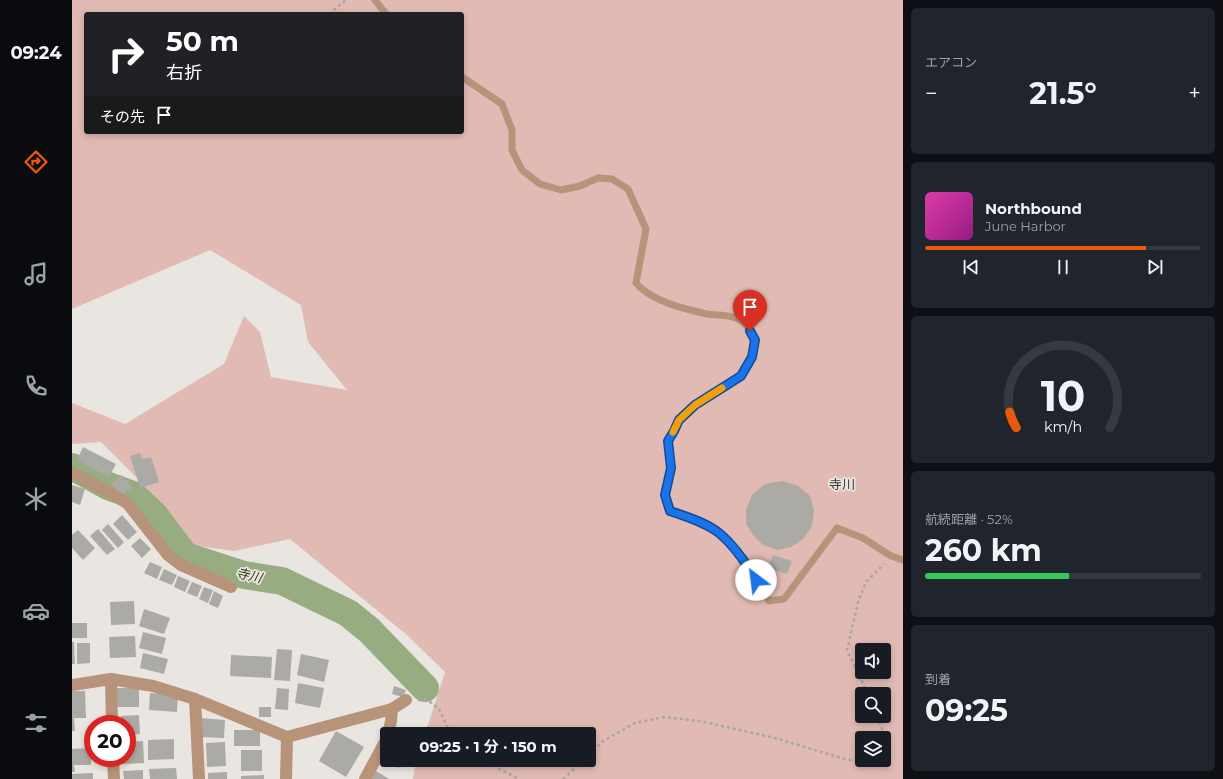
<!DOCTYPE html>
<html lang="ja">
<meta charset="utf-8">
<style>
:root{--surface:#171b24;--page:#20242c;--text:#f1f3f6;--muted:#9ea1a6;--line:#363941;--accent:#ea580c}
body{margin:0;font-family:Montserrat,"Noto Sans JP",sans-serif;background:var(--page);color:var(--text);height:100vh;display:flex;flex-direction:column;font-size:15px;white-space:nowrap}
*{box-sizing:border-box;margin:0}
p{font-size:13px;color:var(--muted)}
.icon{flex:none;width:22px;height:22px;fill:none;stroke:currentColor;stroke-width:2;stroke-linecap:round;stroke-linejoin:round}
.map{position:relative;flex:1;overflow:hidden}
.sheet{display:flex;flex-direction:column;gap:8px;padding:8px;background:#0d0f14;width:320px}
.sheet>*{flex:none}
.guide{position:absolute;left:12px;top:12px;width:380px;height:122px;border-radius:4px;box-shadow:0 2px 6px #0003;background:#202124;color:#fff;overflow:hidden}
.fabs{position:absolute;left:783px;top:643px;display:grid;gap:8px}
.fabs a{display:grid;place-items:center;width:36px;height:36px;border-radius:4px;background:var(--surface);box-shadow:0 2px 6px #0003;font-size:20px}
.speed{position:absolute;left:12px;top:715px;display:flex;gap:8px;font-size:20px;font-weight:700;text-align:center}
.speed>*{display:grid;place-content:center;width:52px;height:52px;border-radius:50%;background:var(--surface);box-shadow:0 2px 6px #0003;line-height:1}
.speed .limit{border:6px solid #d22;background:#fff;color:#111}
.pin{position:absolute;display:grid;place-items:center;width:34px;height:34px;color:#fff;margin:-41px -17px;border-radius:50% 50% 50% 0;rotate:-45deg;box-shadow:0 0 4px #0007}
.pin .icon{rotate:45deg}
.me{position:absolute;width:44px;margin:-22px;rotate:330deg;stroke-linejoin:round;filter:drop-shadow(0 0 3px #0008)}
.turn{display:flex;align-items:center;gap:14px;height:84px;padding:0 16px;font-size:18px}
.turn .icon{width:52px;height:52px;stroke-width:2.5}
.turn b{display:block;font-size:28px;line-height:34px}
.then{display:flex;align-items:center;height:38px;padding:0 16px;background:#0003;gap:8px;font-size:15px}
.big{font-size:30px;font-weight:700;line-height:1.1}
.sheet .widget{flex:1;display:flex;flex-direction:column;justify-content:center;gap:6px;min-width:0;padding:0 14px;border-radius:6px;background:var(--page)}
.sheet .dial{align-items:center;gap:0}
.dial svg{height:104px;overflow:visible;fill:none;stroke:var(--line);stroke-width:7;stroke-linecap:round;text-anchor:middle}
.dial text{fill:var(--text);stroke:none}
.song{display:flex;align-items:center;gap:12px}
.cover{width:48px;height:48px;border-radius:6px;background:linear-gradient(135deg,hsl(320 70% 55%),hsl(310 70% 35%))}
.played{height:4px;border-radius:2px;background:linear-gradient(90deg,var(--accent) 80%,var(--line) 80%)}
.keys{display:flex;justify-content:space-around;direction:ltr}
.heat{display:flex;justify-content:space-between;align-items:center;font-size:22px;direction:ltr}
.charge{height:6px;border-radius:3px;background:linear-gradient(90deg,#34c759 52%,var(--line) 0)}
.trip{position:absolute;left:308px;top:727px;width:216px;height:40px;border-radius:4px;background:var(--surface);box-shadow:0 2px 6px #0003;font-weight:700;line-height:40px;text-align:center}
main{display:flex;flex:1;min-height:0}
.tab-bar{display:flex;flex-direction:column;width:72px;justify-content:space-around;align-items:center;background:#090b0e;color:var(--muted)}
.tab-bar .icon{width:28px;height:28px}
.tab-bar .selected{color:var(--accent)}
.tab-bar b{font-size:18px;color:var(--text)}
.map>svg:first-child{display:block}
.green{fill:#e0bab3;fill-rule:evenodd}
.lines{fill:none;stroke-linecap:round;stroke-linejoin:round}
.river{stroke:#97ac80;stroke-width:28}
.building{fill:#abaaa4}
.path{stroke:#aaa6a2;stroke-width:2.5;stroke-dasharray:3 3;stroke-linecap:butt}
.lane{stroke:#b7937a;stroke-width:7}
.street{stroke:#b7937a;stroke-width:12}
.route-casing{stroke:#114b97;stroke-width:10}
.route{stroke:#1a73e8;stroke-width:7}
.slow{stroke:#f59e0b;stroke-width:7}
.labels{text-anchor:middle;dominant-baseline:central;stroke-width:3.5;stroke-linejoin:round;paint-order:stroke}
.neighbourhood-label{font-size:13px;fill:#3d3a36;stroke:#e9e5e0}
.water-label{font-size:13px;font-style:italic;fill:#263907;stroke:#e9e5e0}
</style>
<main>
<nav class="tab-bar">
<b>09:24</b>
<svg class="icon selected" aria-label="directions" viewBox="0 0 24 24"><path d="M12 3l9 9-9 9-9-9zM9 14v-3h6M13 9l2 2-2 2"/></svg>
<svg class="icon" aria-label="music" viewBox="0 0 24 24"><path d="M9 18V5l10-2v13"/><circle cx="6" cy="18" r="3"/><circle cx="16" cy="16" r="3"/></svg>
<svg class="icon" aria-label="phone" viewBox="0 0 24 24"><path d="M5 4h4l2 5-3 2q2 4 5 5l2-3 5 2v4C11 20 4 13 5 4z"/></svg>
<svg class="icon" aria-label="climate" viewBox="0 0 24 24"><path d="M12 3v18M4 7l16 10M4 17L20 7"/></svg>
<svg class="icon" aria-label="car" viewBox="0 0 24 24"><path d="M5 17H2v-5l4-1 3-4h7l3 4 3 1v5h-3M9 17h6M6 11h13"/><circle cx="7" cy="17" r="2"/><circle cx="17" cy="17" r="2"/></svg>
<svg class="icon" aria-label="filters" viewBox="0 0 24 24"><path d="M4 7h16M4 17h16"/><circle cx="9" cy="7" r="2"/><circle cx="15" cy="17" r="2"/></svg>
</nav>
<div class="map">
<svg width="831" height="779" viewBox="0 0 831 779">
<rect width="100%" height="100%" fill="#e9e5e0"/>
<path class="green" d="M0,0H831V779H341L344,760H517V734H353L373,672L335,635L218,539L162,551L119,545L66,479L29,442L0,444V403L53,424L152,364L172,316L188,332L199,377L275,390L236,342L229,305L138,250L0,309ZM14,14H390V132H14ZM790,650H812V672H790ZM790,694H812V716H790ZM790,738H812V760H790Z"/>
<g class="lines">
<path class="river" d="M0,467L9,471L36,486L61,495L83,516L113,556L172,575L210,581L276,613L297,630L353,688"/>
</g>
<g class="building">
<path d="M11,447L44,464L37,477L5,460Z"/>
<path d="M68,453L70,459L79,457L87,482L68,488L58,456Z"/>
<path d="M50,475L60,488L48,496L39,483Z"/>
<path d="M710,481L726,486L738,496L742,510L740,526L731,539L719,547L706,550L691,545L681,535L674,524V510L680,495L693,484Z"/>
<path d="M0,485L13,489L8,505L0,502Z"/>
<path d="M50,515L65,532L56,540L41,524Z"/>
<path d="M36,524L52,542L46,548L30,530Z"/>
<path d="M26,529L43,549L35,555L18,536Z"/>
<path d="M6,530L23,548L11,560L0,548V535Z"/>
<path d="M68,538L79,549L70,558L59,546Z"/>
<path d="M701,555L720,561L715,574L696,568Z"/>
<path d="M78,562L90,567L85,579L72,573Z"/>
<path d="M92,569L105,575L100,585L87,580Z"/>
<path d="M106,576L118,581L113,592L102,587Z"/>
<path d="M120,582L130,586L125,597L115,593Z"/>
<path d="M132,587L141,590L136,603L127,599Z"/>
<path d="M142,591L151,596L146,608L137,604Z"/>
<path d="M62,601L63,624L39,625L38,602Z"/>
<path d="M72,609L98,618L92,634L67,626Z"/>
<rect x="0" y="623" width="15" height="15"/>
<path d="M71,632L94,638L90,654L67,648Z"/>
<path d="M63,636L64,657L38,658L37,637Z"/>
<path d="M0,642H2L3,664H0Z"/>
<path d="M5,643H18V663L5,664Z"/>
<path d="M205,649L220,650L218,681L202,680Z"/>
<path d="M71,653L96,659L92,674L68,668Z"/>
<path d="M229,654L257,660L252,682L225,675Z"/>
<path d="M159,655L200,657L199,678L158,676Z"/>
<path d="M226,683L252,688L248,708L223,703Z"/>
<path d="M322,686L334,690L331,697L320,694Z"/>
<rect x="44" y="688" width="23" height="19"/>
<path d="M205,688L217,689L216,710L203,709Z"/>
<path d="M0,691H13L14,718H2L3,731H0Z"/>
<path d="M78,693L106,695L105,712L77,710Z"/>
<rect x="187" y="707" width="12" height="10"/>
<path d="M67,715L68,734L55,735V724H49V716Z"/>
<path d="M129,718L153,720L152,738L128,737Z"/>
<rect x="162" y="730" width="26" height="16"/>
<path d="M264,731L292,747L274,777L247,761Z"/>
<path d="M102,739V759L76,760V740Z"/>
<path d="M71,741L72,763L51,764L50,758H55V742Z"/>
<path d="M153,742L154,766L135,767L134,743Z"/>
<path d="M315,746V760H331L327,768L309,757Z"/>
<path d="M19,748V765H2L3,772H0V749Z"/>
<rect x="169" y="750" width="21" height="21"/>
<path d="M104,768L105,779H78L77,769Z"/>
<path d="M71,770V779H52L51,771Z"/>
<path d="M304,771L317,779H299Z"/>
<path d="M155,772V779H136V773Z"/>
<path d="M21,773V779H0V774Z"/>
<path d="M192,775V779H169V776Z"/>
</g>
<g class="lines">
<g class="path">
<path d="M257,14L274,0"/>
<path d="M796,694L775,650L786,602L794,582L812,564"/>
<path d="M346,700H356L367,709L378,732L381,734"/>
<path d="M805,716L812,734V738"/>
<path d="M517,755L531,741L563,723L592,717L628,721L703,738L776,760H800"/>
<path d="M410,760L447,779"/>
<path d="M491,779L512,760"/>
</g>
<g class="lane">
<path d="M303,0L314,14"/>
<path d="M390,77L430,104L440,130V150L450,170L468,184L489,190L508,186L526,178L540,179L556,189L574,229L564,283C579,301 612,309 635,314C647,316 661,314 671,322C676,326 680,334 683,340L680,357L669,376L623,405L607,420L596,441L599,468L593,495L598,511L622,520L647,532L672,558L697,601L712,599L765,528L791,538L819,556L831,560"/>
</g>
<g class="street">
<path d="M0,473L40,494L56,504L96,555L109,565L159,587"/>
<path d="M39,679L40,724"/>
<path d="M0,685L39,679L81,686L123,699L215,737L320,709L319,721L316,734"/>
<path d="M123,699L127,779"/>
<path d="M320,709L334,700"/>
<path d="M41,758L42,779"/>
<path d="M214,779L215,737"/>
<path d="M293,779L315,738"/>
</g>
</g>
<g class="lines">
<defs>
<path id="route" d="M678,331L683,340L680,357L669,376L623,405L607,420L602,431L596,441L599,468L593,495L598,511C613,516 635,523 647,533C663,546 674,563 684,580"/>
</defs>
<use href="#route" class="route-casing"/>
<use href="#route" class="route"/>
<path class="slow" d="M601,432L607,420L623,405L650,388"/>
</g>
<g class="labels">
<g class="neighbourhood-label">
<text x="770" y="484">寺川</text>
</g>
<g class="water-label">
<text transform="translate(177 575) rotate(13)">寺川</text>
</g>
</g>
</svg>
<div class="fabs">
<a><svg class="icon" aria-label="sound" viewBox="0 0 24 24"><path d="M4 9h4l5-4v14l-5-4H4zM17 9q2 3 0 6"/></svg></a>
<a><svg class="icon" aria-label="search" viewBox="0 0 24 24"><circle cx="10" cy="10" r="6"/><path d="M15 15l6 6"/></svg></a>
<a><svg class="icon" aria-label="layers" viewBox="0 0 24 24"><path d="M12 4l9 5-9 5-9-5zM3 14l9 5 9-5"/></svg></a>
</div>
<div class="speed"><div class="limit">20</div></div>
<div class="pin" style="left:678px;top:331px;background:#d93025"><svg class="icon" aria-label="arrive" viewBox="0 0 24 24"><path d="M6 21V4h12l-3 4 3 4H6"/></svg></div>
<svg class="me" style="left:684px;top:580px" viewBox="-20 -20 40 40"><circle r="19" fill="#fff"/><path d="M0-13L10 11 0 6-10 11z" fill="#1a73e8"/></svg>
<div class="trip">09:25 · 1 分 · 150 m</div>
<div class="guide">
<div class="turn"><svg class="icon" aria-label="right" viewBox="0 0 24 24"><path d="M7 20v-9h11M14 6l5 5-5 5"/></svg><div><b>50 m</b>右折</div></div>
<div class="then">その先<svg class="icon" aria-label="arrive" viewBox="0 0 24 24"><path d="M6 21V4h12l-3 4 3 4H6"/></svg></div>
</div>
</div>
<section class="sheet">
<div class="widget"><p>エアコン</p>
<div class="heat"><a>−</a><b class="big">21.5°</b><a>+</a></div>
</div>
<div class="widget">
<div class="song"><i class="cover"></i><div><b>Northbound</b><p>June Harbor</p></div></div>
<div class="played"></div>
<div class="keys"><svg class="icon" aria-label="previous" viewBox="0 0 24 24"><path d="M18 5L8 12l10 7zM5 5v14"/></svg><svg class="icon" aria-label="pause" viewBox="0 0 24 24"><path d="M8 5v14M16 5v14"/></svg><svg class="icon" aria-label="next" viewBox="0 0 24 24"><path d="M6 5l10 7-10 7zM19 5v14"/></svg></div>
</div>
<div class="widget dial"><svg viewBox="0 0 100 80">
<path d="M14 69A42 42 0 1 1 86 69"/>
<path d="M14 69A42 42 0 0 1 9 57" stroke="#ea580c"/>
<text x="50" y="56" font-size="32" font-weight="700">10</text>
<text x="50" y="72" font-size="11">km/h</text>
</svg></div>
<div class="widget"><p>航続距離 · 52%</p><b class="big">260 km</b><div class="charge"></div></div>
<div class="widget"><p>到着</p><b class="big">09:25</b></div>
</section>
</main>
